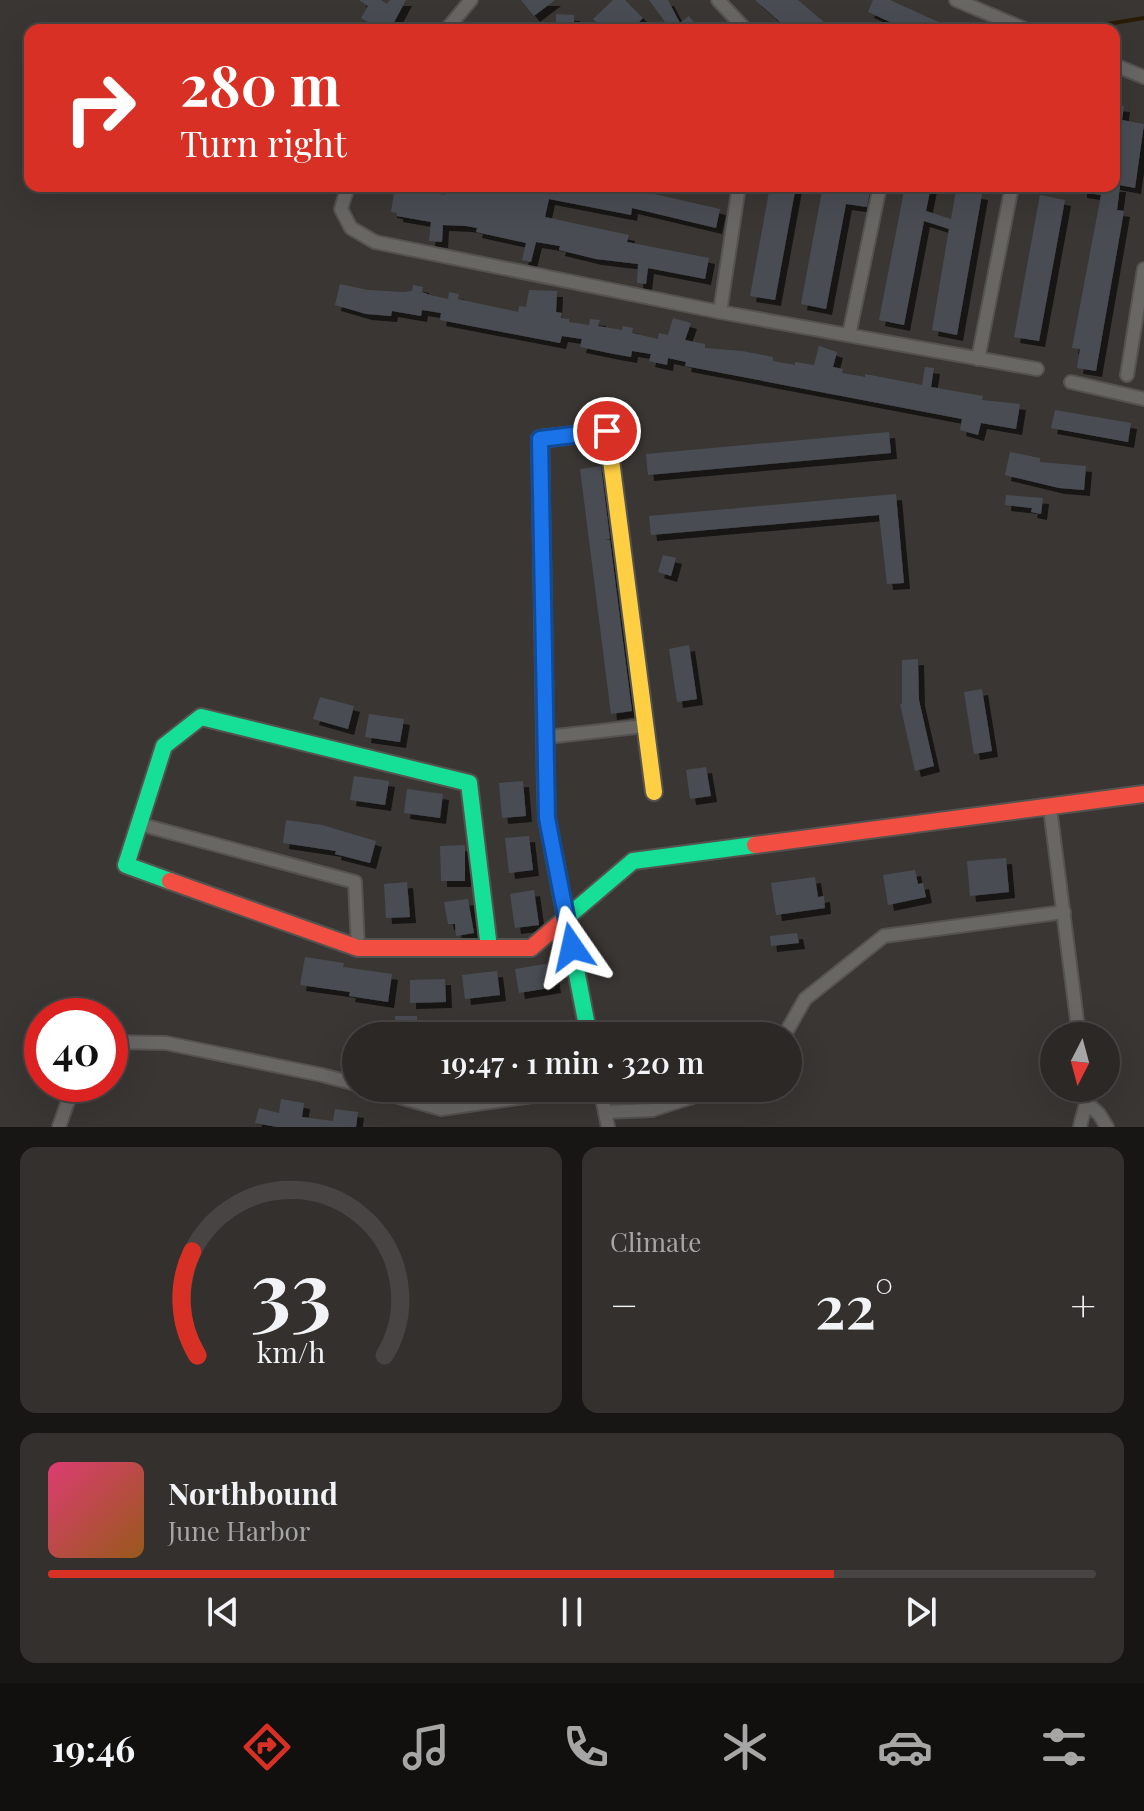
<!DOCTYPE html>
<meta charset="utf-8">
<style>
:root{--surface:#2b2826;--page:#33302e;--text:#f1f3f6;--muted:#a6a6a7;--line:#474443;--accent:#d93025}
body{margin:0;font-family:"Playfair Display",serif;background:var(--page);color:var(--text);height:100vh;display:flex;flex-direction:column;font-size:30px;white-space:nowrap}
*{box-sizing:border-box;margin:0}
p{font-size:26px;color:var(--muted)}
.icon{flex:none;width:44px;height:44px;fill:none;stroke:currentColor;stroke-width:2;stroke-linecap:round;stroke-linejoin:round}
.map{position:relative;height:1127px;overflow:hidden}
.drawer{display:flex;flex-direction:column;gap:20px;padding:20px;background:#181615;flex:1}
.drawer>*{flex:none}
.top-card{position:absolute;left:24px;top:24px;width:1096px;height:168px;border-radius:16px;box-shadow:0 8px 32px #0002,0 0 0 2px var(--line);background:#d93025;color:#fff;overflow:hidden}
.needle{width:52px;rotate:186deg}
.controls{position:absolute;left:1040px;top:1022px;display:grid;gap:16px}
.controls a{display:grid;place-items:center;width:80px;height:80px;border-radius:50%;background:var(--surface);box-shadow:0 8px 32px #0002,0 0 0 2px var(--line);font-size:40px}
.speed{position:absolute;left:24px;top:998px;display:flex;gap:16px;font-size:40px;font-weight:700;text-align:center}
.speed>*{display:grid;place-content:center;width:104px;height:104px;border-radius:50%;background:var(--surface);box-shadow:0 8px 32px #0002,0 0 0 2px var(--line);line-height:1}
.speed .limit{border:12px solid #d22;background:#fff;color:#111}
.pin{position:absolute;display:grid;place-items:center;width:68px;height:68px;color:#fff;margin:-34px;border:4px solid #fff;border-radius:50%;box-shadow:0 2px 8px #0007}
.me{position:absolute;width:88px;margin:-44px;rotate:349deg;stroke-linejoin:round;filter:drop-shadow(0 0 6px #0008)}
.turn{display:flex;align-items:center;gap:28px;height:168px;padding:0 24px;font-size:36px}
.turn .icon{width:104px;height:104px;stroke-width:2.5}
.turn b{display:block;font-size:56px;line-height:68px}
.big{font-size:60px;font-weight:600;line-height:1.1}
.drawer .card{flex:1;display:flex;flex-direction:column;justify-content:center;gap:12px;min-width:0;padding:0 28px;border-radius:16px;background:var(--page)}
.drawer .dial{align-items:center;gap:0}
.dial svg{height:208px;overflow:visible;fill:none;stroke:var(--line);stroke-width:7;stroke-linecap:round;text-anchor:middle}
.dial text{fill:var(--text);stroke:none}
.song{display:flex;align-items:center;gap:24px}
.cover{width:96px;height:96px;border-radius:12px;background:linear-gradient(135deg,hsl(340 70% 55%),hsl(30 70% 35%))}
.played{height:8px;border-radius:4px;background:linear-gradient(90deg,var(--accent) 75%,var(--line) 75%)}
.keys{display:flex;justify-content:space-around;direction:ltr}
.heat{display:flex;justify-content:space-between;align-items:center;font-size:44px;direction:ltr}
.drawer .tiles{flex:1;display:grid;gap:20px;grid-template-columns:1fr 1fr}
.card:last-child{grid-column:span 2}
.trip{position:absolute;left:342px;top:1022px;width:460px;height:80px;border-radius:40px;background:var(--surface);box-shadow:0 8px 32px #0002,0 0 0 2px var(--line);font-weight:600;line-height:80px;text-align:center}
.tabs{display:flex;height:128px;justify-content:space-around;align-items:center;background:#11100f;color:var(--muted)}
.tabs .icon{width:56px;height:56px}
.tabs .active{color:var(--accent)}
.tabs b{font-size:36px;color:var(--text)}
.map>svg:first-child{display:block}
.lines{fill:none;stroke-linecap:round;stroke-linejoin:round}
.stream{stroke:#2a1b06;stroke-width:4}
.building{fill:#494d53;filter:url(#shadow)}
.street-casing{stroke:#555350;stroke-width:16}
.fast-casing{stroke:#555350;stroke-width:20}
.slow-casing{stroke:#555350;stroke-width:20}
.jam-casing{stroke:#555350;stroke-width:20}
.street{stroke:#696764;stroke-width:12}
.fast{stroke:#16e098;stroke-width:16}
.slow{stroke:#ffcf43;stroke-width:16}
.jam{stroke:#f24e42;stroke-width:16}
.route-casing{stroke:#114b97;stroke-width:20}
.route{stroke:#1a73e8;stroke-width:14}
</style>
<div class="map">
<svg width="1144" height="1127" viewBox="0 0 1144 1127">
<defs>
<filter id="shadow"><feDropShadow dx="6" dy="6" stdDeviation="0" flood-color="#0009"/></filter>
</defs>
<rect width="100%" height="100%" fill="#393633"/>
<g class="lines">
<path class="stream" d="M1101,25L1144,18"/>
</g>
<g class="building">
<path d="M359,0H381L387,4L390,0H406L391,28L388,27L387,30H370L373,25L361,18L368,6Z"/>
<path d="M521,0H555L534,16Z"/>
<path d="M613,0H625L643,18L631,30H604L593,19Z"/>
<path d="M649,0H668L680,23L689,16L700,30H671Z"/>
<path d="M755,0H798L825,23L819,30H789Z"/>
<path d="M873,0H890L956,30H908L868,12Z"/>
<path d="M556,14L574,15V27L556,26Z"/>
<path d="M1114,105L1124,106L1122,120L1144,124L1135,188L1114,184V157L1118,135H1114Z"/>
<path d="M395,186L445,195L446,186H629L628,188L720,209L716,228L632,208L631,215L549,199L545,217L629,235L627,242L709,258L705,279L648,268L646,284L637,283L638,264L596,259L559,250L560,246L536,242L531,262L522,260L526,243L476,232L477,228L466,226L443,225L442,242L429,241L431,222L397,216V213L391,212Z"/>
<path d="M770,186H796L775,300L750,296Z"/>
<path d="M823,186L871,187L867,207L846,204L826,309L801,304Z"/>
<path d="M905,186H931L926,211L951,219L956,190L982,194L957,335L932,330L949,229L924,221L904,325L879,320Z"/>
<path d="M1081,186H1120L1117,210L1124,211L1096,371L1077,368L1080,349L1072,348L1101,195L1081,192Z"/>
<path d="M1040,195L1065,200L1039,341L1014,337Z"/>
<path d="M340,284L368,290L404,292L412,291L413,285L423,287L422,292L430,295L448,299L449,292L459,294L458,299L518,312L519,306L526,307L529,290L557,291L556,312L562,313L561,318L569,319V322L589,325L590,319L600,320L598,326L622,330L623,326L633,328L632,333L658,339L659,333L668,335L673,318L691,323L685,340L705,344V348L742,351L773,357V361L795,365V362L814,365L819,346L837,352L833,367L843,369L842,373L865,377V374L922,385L925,367L934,368L931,387L983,396L982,400L1020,404L1016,429L981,423L978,435L960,430L962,419L685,366L686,362L668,358L667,365L649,361L651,354L632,351L631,357L614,354L580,347L582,339L562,336L560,343L440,320L441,313L422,310L421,316L392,311L391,316L366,314L335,305Z"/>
<path d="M1055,410L1131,423L1128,442L1051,428Z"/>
<path d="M889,432L891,453L648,475L646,454Z"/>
<path d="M1010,452L1040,458V462L1086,466L1084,490L1059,488L1005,475Z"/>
<path d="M601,466L610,539H605L610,540L632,711L611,714L580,469Z"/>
<path d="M896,494L904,583L887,584L879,515L651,535L649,516Z"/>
<path d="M1006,495L1043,498L1041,514L1031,512L1032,508L1005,505Z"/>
<path d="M663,555L676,558L671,576L658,572Z"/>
<path d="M689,645L697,699L677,702L669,649Z"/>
<path d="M918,659L919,700L934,766L915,771L900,704H902V660Z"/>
<path d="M982,689L992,751L974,754L964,692Z"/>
<path d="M320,697L354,706L348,729L313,719Z"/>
<path d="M369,714L404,719L400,742L365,737Z"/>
<path d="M706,767L711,796L690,799L686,770Z"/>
<path d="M354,776L389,781L385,805L350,800Z"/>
<path d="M523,781L526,816L502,818L499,783Z"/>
<path d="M407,789L443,794L440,818L404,813Z"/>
<path d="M286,820L322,825L376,841L370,863L335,854L336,851L283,843Z"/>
<path d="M529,836L533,870L509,873L505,838Z"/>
<path d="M465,845V881H441L440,846Z"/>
<path d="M1006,858L1009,892L970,896L967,861Z"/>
<path d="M915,870L918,884L923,883L926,897L888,905L883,875Z"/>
<path d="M815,877L818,897L824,896L825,908L776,915L771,883Z"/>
<path d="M407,882L410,917L386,918L384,884Z"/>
<path d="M534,890L539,925L515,928L510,894Z"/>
<path d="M468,899L474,933L456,936L455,924H448L444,902Z"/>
<path d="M797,933L799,943L771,946L770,936Z"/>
<path d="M305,957L344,963L343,967L392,974L388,1002L349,996L350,992L300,985Z"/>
<path d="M551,963L555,987L519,993L515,969Z"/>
<path d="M497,971L500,995L465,999L462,975Z"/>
<path d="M445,979L446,1002L410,1003V980Z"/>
<rect x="395" y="1016" width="22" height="10"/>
<path d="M281,1099L304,1103L302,1117L333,1121L335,1109L358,1112L356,1127H277L255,1123L259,1108L279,1113Z"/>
</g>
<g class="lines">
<defs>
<g id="street">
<path d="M718,0L746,30"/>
<path d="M956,0L1027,30"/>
<path d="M446,30L471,0"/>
<path d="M1114,65L1144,77"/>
<path d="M348,186L341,209L351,228L375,242L720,312"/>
<path d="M739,186L720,312L1037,369"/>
<path d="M849,335L880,186"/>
<path d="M978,359L1012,186"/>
<path d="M1127,375L1144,269"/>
<path d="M1071,382L1144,399"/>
<path d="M547,737L645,726"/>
<path d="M1050,808L1079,1036"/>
<path d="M139,824L355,882L358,948"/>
<path d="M784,1036L805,999L884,936L1064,912"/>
<path d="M110,1042L166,1043L322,1075L356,1084"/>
<path d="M368,1088L441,1109L589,1088"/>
<path d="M600,1088L608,1127"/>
<path d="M1088,1104L1099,1114L1107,1127"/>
<path d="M605,1112L652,1110L720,1088"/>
<path d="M59,1127L74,1084"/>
<path d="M1080,1127C1083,1110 1088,1107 1086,1088"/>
</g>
<g id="fast">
<path d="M546,786L540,439L607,431L611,460"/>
<path d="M170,881L126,865L164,746L201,717L469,783L489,948"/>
<path d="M589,1036L566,918L633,861L755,845"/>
</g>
<path id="slow" d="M611,460L654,792"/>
<g id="jam">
<path d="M755,845L1144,794"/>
<path d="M170,881L358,948H531L566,918L547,818L546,786"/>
</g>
</defs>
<use href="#street" class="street-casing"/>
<use href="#fast" class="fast-casing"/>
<use href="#slow" class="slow-casing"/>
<use href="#jam" class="jam-casing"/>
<use href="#street" class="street"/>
<use href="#fast" class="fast"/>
<use href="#slow" class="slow"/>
<use href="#jam" class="jam"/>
</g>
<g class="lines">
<defs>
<path id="route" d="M572,947L547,818L540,439L607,431"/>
</defs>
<use href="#route" class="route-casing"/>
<use href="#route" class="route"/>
</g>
</svg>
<div class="controls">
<a><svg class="needle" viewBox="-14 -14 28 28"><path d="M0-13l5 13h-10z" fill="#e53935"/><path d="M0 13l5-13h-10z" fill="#a6a6a7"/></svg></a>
</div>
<div class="speed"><div class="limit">40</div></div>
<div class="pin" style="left:607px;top:431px;background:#d93025"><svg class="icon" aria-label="arrive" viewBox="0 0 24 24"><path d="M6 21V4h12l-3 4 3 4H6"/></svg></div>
<svg class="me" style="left:572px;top:947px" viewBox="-20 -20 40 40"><path d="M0-17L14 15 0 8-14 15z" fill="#1a73e8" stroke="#fff" stroke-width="4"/></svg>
<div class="trip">19:47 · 1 min · 320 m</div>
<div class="top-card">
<div class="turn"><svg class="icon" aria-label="right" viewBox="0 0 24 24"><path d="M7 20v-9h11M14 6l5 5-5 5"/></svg><div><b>280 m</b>Turn right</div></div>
</div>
</div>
<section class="drawer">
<div class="tiles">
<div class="card dial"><svg viewBox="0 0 100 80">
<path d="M14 69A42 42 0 1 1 86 69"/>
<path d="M14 69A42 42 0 0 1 12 29" stroke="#d93025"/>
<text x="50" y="56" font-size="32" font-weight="700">33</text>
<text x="50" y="72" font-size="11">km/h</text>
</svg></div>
<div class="card"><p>Climate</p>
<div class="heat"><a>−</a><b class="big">22°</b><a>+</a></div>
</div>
<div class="card">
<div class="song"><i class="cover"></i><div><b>Northbound</b><p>June Harbor</p></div></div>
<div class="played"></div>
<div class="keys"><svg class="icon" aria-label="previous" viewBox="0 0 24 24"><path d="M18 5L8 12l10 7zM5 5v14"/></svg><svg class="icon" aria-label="pause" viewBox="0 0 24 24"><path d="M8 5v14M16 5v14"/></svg><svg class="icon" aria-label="next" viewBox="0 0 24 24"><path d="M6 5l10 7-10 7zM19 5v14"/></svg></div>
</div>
</div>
</section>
<nav class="tabs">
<b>19:46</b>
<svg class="icon active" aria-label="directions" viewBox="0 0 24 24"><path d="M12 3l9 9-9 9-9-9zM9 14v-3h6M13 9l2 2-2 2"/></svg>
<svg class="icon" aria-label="music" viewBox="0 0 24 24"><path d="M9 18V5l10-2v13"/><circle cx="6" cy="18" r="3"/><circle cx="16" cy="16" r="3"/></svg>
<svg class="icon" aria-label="phone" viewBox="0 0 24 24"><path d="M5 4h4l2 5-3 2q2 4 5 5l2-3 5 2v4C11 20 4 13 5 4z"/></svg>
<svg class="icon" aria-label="climate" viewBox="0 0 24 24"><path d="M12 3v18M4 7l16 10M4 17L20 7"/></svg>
<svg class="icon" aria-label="car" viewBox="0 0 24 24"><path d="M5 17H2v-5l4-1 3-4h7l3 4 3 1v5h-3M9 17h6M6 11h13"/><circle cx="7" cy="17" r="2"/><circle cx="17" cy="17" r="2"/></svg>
<svg class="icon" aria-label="filters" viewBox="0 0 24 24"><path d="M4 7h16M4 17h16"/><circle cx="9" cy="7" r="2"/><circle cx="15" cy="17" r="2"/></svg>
</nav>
